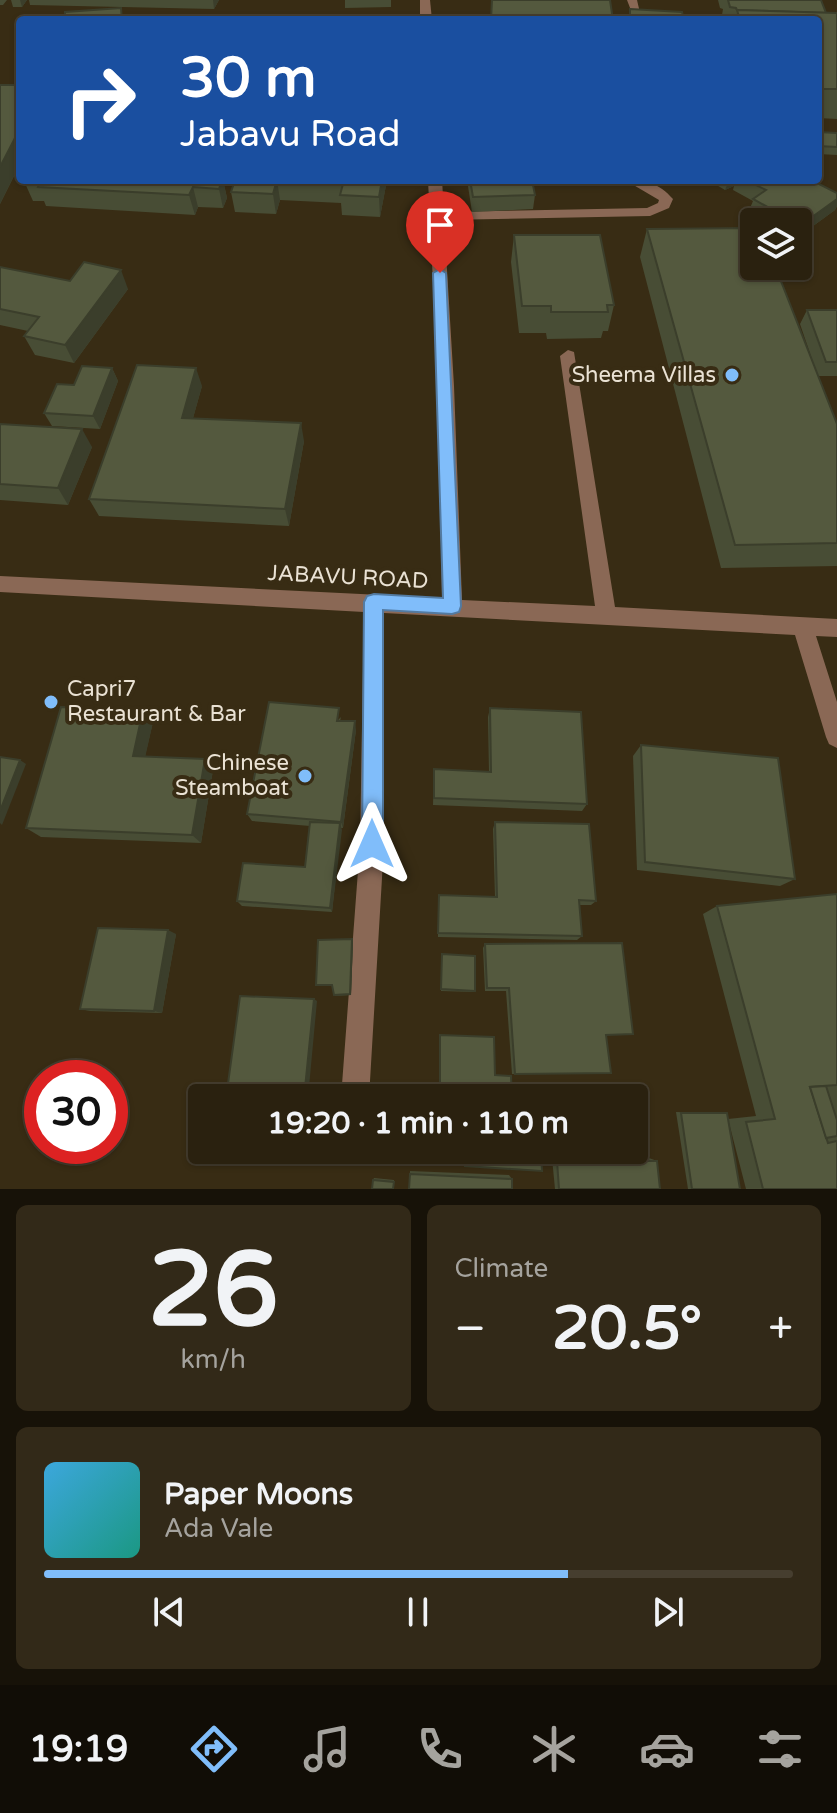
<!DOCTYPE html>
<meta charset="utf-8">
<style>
:root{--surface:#2a210f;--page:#322918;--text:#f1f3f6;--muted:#a5a39e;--line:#463e2f;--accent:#80bdfa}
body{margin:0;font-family:"Varela Round",sans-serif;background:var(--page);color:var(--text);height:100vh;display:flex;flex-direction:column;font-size:30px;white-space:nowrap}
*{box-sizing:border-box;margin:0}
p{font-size:26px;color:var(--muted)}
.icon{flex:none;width:44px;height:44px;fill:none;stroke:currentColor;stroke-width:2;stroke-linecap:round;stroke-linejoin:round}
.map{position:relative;height:1189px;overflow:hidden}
.sheet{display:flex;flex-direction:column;gap:16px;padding:16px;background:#171208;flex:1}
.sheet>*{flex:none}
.banner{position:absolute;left:16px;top:16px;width:806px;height:168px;border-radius:8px;box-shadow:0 2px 6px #0004,0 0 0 2px var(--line);background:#1a4fa0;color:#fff;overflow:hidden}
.tools{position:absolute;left:740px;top:208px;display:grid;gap:16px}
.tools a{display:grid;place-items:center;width:72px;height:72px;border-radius:8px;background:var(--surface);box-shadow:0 2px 6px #0004,0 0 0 2px var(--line);font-size:40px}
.speed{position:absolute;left:24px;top:1060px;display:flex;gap:16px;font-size:40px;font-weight:700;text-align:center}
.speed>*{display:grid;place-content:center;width:104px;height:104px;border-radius:50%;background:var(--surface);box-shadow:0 2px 6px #0004,0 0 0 2px var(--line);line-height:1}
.speed .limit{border:12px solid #d22;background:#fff;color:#111}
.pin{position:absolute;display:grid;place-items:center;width:68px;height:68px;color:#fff;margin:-82px -34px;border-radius:50% 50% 50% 0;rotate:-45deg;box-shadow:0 0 8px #0007}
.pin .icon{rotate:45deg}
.me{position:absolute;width:88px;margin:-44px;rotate:0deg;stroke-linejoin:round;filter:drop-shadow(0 0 6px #0008)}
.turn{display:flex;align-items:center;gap:28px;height:168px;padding:0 32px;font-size:36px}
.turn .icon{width:104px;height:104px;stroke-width:2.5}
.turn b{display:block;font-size:56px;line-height:68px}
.big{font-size:60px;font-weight:700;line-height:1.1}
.sheet .widget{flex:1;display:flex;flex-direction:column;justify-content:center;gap:12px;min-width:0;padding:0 28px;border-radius:12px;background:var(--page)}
.sheet .dial{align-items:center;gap:0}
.dial b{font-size:104px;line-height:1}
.song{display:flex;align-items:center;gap:24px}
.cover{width:96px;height:96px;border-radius:12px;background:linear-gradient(135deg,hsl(200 70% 55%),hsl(170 70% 35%))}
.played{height:8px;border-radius:4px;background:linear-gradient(90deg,var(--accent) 70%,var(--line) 70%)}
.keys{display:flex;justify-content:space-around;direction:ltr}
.heat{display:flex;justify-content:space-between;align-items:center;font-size:44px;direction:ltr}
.sheet .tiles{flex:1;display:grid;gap:16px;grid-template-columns:1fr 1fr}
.widget:last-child{grid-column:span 2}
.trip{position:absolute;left:188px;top:1084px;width:460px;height:80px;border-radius:8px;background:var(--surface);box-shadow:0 2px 6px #0004,0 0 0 2px var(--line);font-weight:700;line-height:80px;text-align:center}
.menu{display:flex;height:128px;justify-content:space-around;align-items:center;background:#110d06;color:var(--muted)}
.menu .icon{width:56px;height:56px}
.menu .active{color:var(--accent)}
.menu b{font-size:36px;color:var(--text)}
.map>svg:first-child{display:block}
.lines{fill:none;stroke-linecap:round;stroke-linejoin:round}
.minor{fill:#8a6855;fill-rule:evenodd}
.wall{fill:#484d35}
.shaded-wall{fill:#3b3e2b}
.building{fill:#54593e;stroke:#3b3e2b;stroke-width:2}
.route{fill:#80bdfa;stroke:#537ba2;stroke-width:2}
.poi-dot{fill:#80bdfa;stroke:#382c14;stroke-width:3}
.labels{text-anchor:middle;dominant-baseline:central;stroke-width:8;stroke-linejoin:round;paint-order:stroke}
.poi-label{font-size:22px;fill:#eae2d4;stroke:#382c14;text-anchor:end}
.street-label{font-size:22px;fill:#eae2d4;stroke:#382c14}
</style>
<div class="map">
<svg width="837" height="1189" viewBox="0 0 837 1189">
<rect width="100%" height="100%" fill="#382c14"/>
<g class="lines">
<g class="minor">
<path d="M420,0H430L432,20H420Z"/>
<path d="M627,0H637L640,13H632Z"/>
<path d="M428,180H442L444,212L647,208L658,203L659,200L625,180C646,180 659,183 673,199L669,208L650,216L444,220L454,386L462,600L595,606L560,356L568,350L574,352L615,607L837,619V637L816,636L837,702V748L829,744L826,737L795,635L384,613V844L369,1098H341L360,844L364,612L0,592V576L442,598L438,386Z"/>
</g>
</g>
<g class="wall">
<path d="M0,0H27L22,7H13L11,0H7L3,5H0Z"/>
<path d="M29,0H219L214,9L30,5Z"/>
<path d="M345,0H391V7L345,8Z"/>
<path d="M718,0H821L826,13H837V119L818,118V20H723L722,15L723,9L720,8Z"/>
<path d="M0,85H20V164L0,204Z"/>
<path d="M818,132L837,133V155L818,154Z"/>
<path d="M223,180L227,198L223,208L198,207L195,215L46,206L44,201H33L24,181Z"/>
<path d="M235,180H387L380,217L342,215L341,203L280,200L276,214L235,212L231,192Z"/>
<path d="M467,180H532L535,195L533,209L472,212Z"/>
<path d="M708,180H818L817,183L837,193V206L835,210L798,237V222H763L748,213L753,201L733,190L734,186L725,190Z"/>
<path d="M647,229L817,374L800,324L807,310H837V376H818L837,424V566L721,568L640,257Z"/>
<path d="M514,235L614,305L608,331H603L601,338L547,339L546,333H519L511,262Z"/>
<path d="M0,267L70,281L128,289L74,363L35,355L24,336L28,331L0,325Z"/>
<path d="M112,368L118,381L100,429L52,426L44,413L74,385Z"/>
<path d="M202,386L193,418L304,441L289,526L99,516L89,499Z"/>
<path d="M0,424L92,447L68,505L0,500Z"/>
<path d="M490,708L587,804L582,811L433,805L434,769L489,772L488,717Z"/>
<path d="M341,717L340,721L356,730L343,828H341L332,912L242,906L237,901L305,867L310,826L252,821L247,814Z"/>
<path d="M153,722L145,756L213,770L201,843L41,837L26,828Z"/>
<path d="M641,745L795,879L780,886L637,870L633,756Z"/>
<path d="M495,822L596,901L591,905H579L582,936L577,940L438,937V900L495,897L493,829Z"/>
<path d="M837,894V1189H746L728,1119L756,1116L703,914L717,906Z"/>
<path d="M176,934L162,1013L90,1011L80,1009Z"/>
<path d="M352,939L353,941L351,995L335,996L332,986H318L316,985Z"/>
<path d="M485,944L633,1034L606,1035L611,1073L512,1074L506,991H485L483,948Z"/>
<path d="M442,954L475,991L474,992L441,991Z"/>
<path d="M676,1112L727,1113L740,1189H688Z"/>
<path d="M552,1158H649L657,1161L660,1189H555Z"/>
<path d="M410,1171L509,1175L512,1179L409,1189Z"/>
<path d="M374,1178L394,1180V1189L373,1180Z"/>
</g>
<g class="shaded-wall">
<path d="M20,0H27L22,7Z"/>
<path d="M213,0H219L214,9Z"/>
<path d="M15,138L20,150V164L0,204V167Z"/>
<path d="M213,180H223L227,198L223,208L219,189Z"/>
<path d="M277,180L280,200L276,214L273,194Z"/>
<path d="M382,180H387L380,217L379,197Z"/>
<path d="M729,180H736L734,186L725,190Z"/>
<path d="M193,187L198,207L195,215L189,195Z"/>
<path d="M837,199V206L835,210L798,237V231L801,225Z"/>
<path d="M121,270L128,289L74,363L65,345Z"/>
<path d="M112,368L118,381L100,429L93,416Z"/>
<path d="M196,368L202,386L188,436L182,418Z"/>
<path d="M301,423L304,441L289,526L285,509Z"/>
<path d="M82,429L92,447L68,505L58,488Z"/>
<path d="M143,710L153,722L143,767L133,756Z"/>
<path d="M355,721L356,730L343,828L341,822Z"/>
<path d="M205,759L213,770L201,843L192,835Z"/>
<path d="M20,760L26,764L2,825L0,823V811Z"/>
<path d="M340,823L342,830L332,912L330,908Z"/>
<path d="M168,930L176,934L162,1013L154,1011Z"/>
<path d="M352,939L353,941L351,995L350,994Z"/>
<path d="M314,999L317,1001L308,1098H304Z"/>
</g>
<g class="building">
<path d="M492,0H610L613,20H491Z"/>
<path d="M728,0H821L826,13L737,10L736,8L730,7Z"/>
<path d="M121,8L122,20H65V12Z"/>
<path d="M630,9L682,12L684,20H630Z"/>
<path d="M737,10L837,13V89H818V20H740Z"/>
<path d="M0,85H20V138H15L0,167Z"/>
<path d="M818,132L837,133V147L818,146Z"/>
<path d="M25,180H222L219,189L193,187L189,195L38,187L40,182L24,181Z"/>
<path d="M235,180H382L379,197L340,195L343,184L277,180L273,194L231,192Z"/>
<path d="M470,180H532L535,195L473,197Z"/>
<path d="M746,180H815L813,181L837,193V199L801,225L798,224V222H795L753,199L766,190Z"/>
<path d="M754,228V266H775L837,424V543L735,545L647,229Z"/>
<path d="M514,235H600L614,305H607L608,312H551V306H522Z"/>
<path d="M84,262L121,270L65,345L24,336L39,317L0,309V267L70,281Z"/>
<path d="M807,310H837V362H826Z"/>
<path d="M137,365L196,368L182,418L301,423L285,509L89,499Z"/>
<path d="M82,366L112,368L93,416L44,413L57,384L74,385Z"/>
<path d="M0,424L82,429L58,488L0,484Z"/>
<path d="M269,702L339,708L337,721H355L341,822L247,814Z"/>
<path d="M61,707L143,710L133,756L205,759L192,835L26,828Z"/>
<path d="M490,708L581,712L587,804L434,798V769L491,772Z"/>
<path d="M641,745L778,758L795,879L645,862Z"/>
<path d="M0,757L20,760L0,811Z"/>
<path d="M310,822L340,823L330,908L237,901L243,863L305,867Z"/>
<path d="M495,822L589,824L596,901L579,900L582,936L438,933L439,895L497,897Z"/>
<path d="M837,894V1085L810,1087L828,1143L837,1141V1189H763L746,1122L775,1119L717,906Z"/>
<path d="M98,928L168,930L154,1011L80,1009Z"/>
<path d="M352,939L350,994L334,995L332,985H316L318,940Z"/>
<path d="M622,943L633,1034L606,1035L611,1073L515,1074L509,988H487L485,944Z"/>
<path d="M442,954L475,956V991L441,989Z"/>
<path d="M240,996L314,999L304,1098H226Z"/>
<path d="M440,1035L494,1037L495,1075L511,1076L512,1098H440Z"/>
<path d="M826,1086L837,1120V1136L826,1138L810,1087Z"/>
<path d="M681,1113H727L740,1189H692Z"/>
<path d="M465,1150H541L542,1171L465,1166Z"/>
<path d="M557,1161H657L660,1189H559Z"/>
<path d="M410,1174L512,1179V1189H409Z"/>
<path d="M373,1180L394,1182L393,1189H372Z"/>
</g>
<path class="route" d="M440,269L446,273L461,606L459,612L452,614L383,610V844L380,852L372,855L365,852L362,844L364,602L367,596L374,594L443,598L433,273Z"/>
<g class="poi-dot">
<circle cx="732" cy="375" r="8"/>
<circle cx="51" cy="702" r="8"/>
<circle cx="305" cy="776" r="8"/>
</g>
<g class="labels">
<g class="poi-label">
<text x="716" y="375">Sheema Villas</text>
<text x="67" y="689" text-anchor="start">Capri7<tspan x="67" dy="25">Restaurant &amp; Bar</tspan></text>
<text x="289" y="763">Chinese<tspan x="289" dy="25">Steamboat</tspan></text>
</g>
<g class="street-label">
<text transform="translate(348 577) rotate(3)">JABAVU ROAD</text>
</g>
</g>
</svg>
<div class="tools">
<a><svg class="icon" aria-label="layers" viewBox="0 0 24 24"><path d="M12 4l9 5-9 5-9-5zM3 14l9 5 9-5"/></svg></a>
</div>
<div class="speed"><div class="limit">30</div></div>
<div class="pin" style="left:440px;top:273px;background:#d93025"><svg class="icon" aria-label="arrive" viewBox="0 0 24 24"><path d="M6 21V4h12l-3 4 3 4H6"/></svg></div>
<svg class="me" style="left:372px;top:844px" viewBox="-20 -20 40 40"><path d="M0-17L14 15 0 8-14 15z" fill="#80bdfa" stroke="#fff" stroke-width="4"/></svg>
<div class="trip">19:20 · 1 min · 110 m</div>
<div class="banner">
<div class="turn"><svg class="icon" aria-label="right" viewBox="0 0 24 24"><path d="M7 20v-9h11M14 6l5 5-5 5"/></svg><div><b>30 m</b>Jabavu Road</div></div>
</div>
</div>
<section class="sheet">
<div class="tiles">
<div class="widget dial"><b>26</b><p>km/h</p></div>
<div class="widget"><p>Climate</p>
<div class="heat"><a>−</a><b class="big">20.5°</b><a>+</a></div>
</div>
<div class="widget">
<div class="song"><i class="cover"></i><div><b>Paper Moons</b><p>Ada Vale</p></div></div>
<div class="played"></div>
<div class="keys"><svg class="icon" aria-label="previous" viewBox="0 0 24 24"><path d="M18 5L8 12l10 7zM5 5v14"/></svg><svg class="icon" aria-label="pause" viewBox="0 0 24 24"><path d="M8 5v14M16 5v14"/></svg><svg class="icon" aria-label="next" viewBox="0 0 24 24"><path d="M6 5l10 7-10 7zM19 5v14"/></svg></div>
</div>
</div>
</section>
<nav class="menu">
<b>19:19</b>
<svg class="icon active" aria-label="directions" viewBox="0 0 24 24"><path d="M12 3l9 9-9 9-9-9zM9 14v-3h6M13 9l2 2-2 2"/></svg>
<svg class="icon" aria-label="music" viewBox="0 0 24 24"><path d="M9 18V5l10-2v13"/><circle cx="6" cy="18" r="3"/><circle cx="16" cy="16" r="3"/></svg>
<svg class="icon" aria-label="phone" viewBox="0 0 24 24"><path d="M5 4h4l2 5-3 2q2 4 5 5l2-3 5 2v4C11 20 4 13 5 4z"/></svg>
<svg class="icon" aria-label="climate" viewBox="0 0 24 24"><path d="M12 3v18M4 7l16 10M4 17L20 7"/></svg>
<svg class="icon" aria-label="car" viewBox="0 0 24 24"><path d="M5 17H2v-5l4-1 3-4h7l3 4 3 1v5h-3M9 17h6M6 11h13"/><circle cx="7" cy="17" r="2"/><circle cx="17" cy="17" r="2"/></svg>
<svg class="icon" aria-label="filters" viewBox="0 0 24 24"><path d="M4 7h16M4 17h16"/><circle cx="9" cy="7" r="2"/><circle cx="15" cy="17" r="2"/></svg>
</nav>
